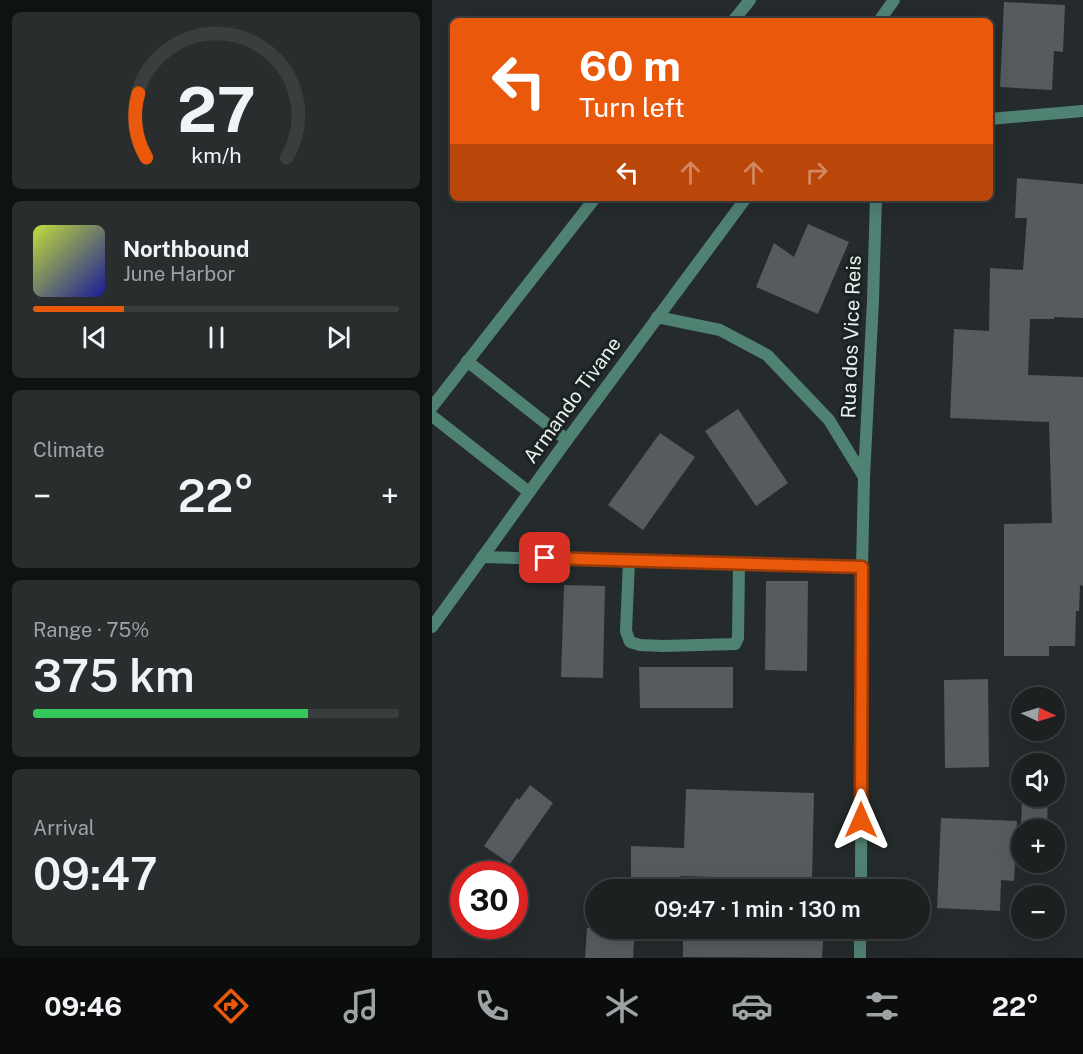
<!DOCTYPE html>
<meta charset="utf-8">
<style>
:root{--surface:#1c2021;--page:#292d2e;--text:#f1f3f6;--muted:#a0a3a5;--line:#3a3e3f;--accent:#ea580c}
body{margin:0;font-family:"Public Sans",sans-serif;background:var(--page);color:var(--text);height:100vh;display:flex;flex-direction:column;font-size:22px;white-space:nowrap}
*{box-sizing:border-box;margin:0}
p{font-size:20px;color:var(--muted)}
.icon{flex:none;width:33px;height:33px;fill:none;stroke:currentColor;stroke-width:2;stroke-linecap:round;stroke-linejoin:round}
.map{position:relative;flex:1;overflow:hidden}
.drawer{display:flex;flex-direction:column;gap:12px;padding:12px;background:#0f1212;width:432px}
.drawer>*{flex:none}
.hud{position:absolute;left:18px;top:18px;width:543px;height:183px;border-radius:9px;box-shadow:0 6px 24px #0002,0 0 0 2px var(--line);background:#ea580c;color:#fff;overflow:hidden}
.needle{width:39px;rotate:94deg}
.controls{position:absolute;left:579px;top:687px;display:grid;gap:12px}
.controls a{display:grid;place-items:center;width:54px;height:54px;border-radius:50%;background:var(--surface);box-shadow:0 6px 24px #0002,0 0 0 2px var(--line);font-size:30px}
.speed{position:absolute;left:18px;top:861px;display:flex;gap:12px;font-size:30px;font-weight:700;text-align:center}
.speed>*{display:grid;place-content:center;width:78px;height:78px;border-radius:50%;background:var(--surface);box-shadow:0 6px 24px #0002,0 0 0 2px var(--line);line-height:1}
.speed .limit{border:9px solid #d22;background:#fff;color:#111}
.pin{position:absolute;display:grid;place-items:center;width:51px;height:51px;color:#fff;margin:-26px;border-radius:12px;box-shadow:0 3px 9px #0006}
.me{position:absolute;width:66px;margin:-33px;rotate:0deg;stroke-linejoin:round;filter:drop-shadow(0 0 4px #0008)}
.turn{display:flex;align-items:center;gap:21px;height:126px;padding:0 30px;font-size:27px}
.turn .icon{width:78px;height:78px;stroke-width:2.5}
.turn b{display:block;font-size:42px;line-height:51px}
.lanes{display:flex;align-items:center;height:57px;padding:0 30px;background:#0003;justify-content:center;gap:30px;direction:ltr}
.lanes .off{opacity:.35}
.big{font-size:45px;font-weight:600;line-height:1.1}
.drawer .card{flex:1;display:flex;flex-direction:column;justify-content:center;gap:9px;min-width:0;padding:0 21px;border-radius:9px;background:var(--page)}
.drawer .dial{align-items:center;gap:0}
.dial svg{height:156px;overflow:visible;fill:none;stroke:var(--line);stroke-width:7;stroke-linecap:round;text-anchor:middle}
.dial text{fill:var(--text);stroke:none}
.song{display:flex;align-items:center;gap:18px}
.cover{width:72px;height:72px;border-radius:9px;background:linear-gradient(135deg,hsl(70 70% 55%),hsl(240 70% 35%))}
.played{height:6px;border-radius:3px;background:linear-gradient(90deg,var(--accent) 25%,var(--line) 25%)}
.keys{display:flex;justify-content:space-around;direction:ltr}
.heat{display:flex;justify-content:space-between;align-items:center;font-size:33px;direction:ltr}
.charge{height:9px;border-radius:4px;background:linear-gradient(90deg,#34c759 75%,var(--line) 0)}
.trip{position:absolute;left:153px;top:879px;width:345px;height:60px;border-radius:30px;background:var(--surface);box-shadow:0 6px 24px #0002,0 0 0 2px var(--line);font-weight:600;line-height:60px;text-align:center}
.menu{display:flex;height:96px;justify-content:space-around;align-items:center;background:#0b0d0d;color:var(--muted)}
.menu .icon{width:42px;height:42px}
.menu .on{color:var(--accent)}
.menu b{font-size:27px;color:var(--text)}
main{display:flex;flex:1;min-height:0}
.map>svg:first-child{display:block}
.building{fill:#555b5f}
.lines{fill:none;stroke-linecap:round;stroke-linejoin:round}
.minor{stroke:#508273;stroke-width:12}
.tertiary{stroke:#508273;stroke-width:12}
.route-casing{stroke:#983908;stroke-width:15}
.route{stroke:#ea580c;stroke-width:10}
.labels{text-anchor:middle;dominant-baseline:central;stroke-width:6;stroke-linejoin:round;paint-order:stroke}
.street-label{font-size:20px;fill:#ebf0f0;stroke:#1b2222}
</style>
<main>
<section class="drawer">
<div class="card dial"><svg viewBox="0 0 100 80">
<path d="M14 69A42 42 0 1 1 86 69"/>
<path d="M14 69A42 42 0 0 1 10 36" stroke="#ea580c"/>
<text x="50" y="56" font-size="32" font-weight="700">27</text>
<text x="50" y="72" font-size="11">km/h</text>
</svg></div>
<div class="card">
<div class="song"><i class="cover"></i><div><b>Northbound</b><p>June Harbor</p></div></div>
<div class="played"></div>
<div class="keys"><svg class="icon" aria-label="previous" viewBox="0 0 24 24"><path d="M18 5L8 12l10 7zM5 5v14"/></svg><svg class="icon" aria-label="pause" viewBox="0 0 24 24"><path d="M8 5v14M16 5v14"/></svg><svg class="icon" aria-label="next" viewBox="0 0 24 24"><path d="M6 5l10 7-10 7zM19 5v14"/></svg></div>
</div>
<div class="card"><p>Climate</p>
<div class="heat"><a>−</a><b class="big">22°</b><a>+</a></div>
</div>
<div class="card"><p>Range · 75%</p><b class="big">375 km</b><div class="charge"></div></div>
<div class="card"><p>Arrival</p><b class="big">09:47</b></div>
</section>
<div class="map">
<svg width="651" height="958" viewBox="0 0 651 958">
<rect width="100%" height="100%" fill="#252b2c"/>
<g class="building">
<path d="M572,2L633,5L631,52L622,51L620,90L568,87Z"/>
<path d="M585,178L651,184V318L622,317V319H598L596,375L651,377V586L648,585L647,611H644L643,646H617V656H572V524L620,523L617,422L518,418L522,329L557,331L558,268L591,270L595,218H583Z"/>
<path d="M376,224L417,242L386,314L324,287L342,243L362,257Z"/>
<path d="M306,409L356,483L324,506L273,431Z"/>
<path d="M228,433L263,457L211,530L176,505Z"/>
<path d="M334,581H376L375,671L333,670Z"/>
<path d="M132,585L173,586L171,678L129,677Z"/>
<path d="M207,667H301V708H208Z"/>
<path d="M556,679L557,767L513,768L512,680Z"/>
<path d="M98,785L121,803L78,864L52,846L85,798L87,800Z"/>
<path d="M254,789L382,793L380,880L248,876V879L199,878V846L252,848Z"/>
<path d="M590,796H616L615,830H589Z"/>
<path d="M509,818L585,821L582,881L569,880L568,911L505,908Z"/>
<path d="M155,928H203L201,958H153Z"/>
<path d="M251,928H392L390,958L251,957Z"/>
</g>
<g class="lines">
<g class="minor">
<path d="M558,119L651,111"/>
<path d="M225,317L288,330L335,355L397,420L432,477"/>
<path d="M50,557L430,567"/>
<path d="M197,561L194,631L198,642L208,645L231,646L303,644L306,638L307,564"/>
<path d="M429,890L430,567L432,477L441,300L444,198"/>
<path d="M428,958V928"/>
</g>
<g class="tertiary">
<path d="M301,21L318,0"/>
<path d="M447,21L462,0"/>
<path d="M35,361L135,440"/>
<path d="M0,407L163,198"/>
<path d="M0,416L97,492"/>
<path d="M0,627L135,440L314,198"/>
</g>
</g>
<g class="lines">
<defs>
<path id="route" d="M113,558L430,567L429,820"/>
</defs>
<use href="#route" class="route-casing"/>
<use href="#route" class="route"/>
</g>
<g class="labels">
<g class="street-label">
<text transform="translate(419 337) rotate(-88)">Rua dos Vice Reis</text>
<text transform="translate(140 400) rotate(-54)">Armando Tivane</text>
</g>
</g>
</svg>
<div class="controls">
<a><svg class="needle" viewBox="-14 -14 28 28"><path d="M0-13l5 13h-10z" fill="#e53935"/><path d="M0 13l5-13h-10z" fill="#a0a3a5"/></svg></a>
<a><svg class="icon" aria-label="sound" viewBox="0 0 24 24"><path d="M4 9h4l5-4v14l-5-4H4zM17 9q2 3 0 6"/></svg></a>
<a>+</a>
<a>−</a>
</div>
<div class="speed"><div class="limit">30</div></div>
<div class="pin" style="left:113px;top:558px;background:#d93025"><svg class="icon" aria-label="arrive" viewBox="0 0 24 24"><path d="M6 21V4h12l-3 4 3 4H6"/></svg></div>
<svg class="me" style="left:429px;top:820px" viewBox="-20 -20 40 40"><path d="M0-17L14 15 0 8-14 15z" fill="#ea580c" stroke="#fff" stroke-width="4"/></svg>
<div class="trip">09:47 · 1 min · 130 m</div>
<div class="hud">
<div class="turn"><svg class="icon" aria-label="left" viewBox="0 0 24 24"><path d="M17 20v-9H6M10 6l-5 5 5 5"/></svg><div><b>60 m</b>Turn left</div></div>
<div class="lanes"><svg class="icon" aria-label="left" viewBox="0 0 24 24"><path d="M17 20v-9H6M10 6l-5 5 5 5"/></svg><svg class="icon off" aria-label="ahead" viewBox="0 0 24 24"><path d="M12 20V5M6 11l6-6 6 6"/></svg><svg class="icon off" aria-label="ahead" viewBox="0 0 24 24"><path d="M12 20V5M6 11l6-6 6 6"/></svg><svg class="icon off" aria-label="right" viewBox="0 0 24 24"><path d="M7 20v-9h11M14 6l5 5-5 5"/></svg></div>
</div>
</div>
</main>
<nav class="menu">
<b>09:46</b>
<svg class="icon on" aria-label="directions" viewBox="0 0 24 24"><path d="M12 3l9 9-9 9-9-9zM9 14v-3h6M13 9l2 2-2 2"/></svg>
<svg class="icon" aria-label="music" viewBox="0 0 24 24"><path d="M9 18V5l10-2v13"/><circle cx="6" cy="18" r="3"/><circle cx="16" cy="16" r="3"/></svg>
<svg class="icon" aria-label="phone" viewBox="0 0 24 24"><path d="M5 4h4l2 5-3 2q2 4 5 5l2-3 5 2v4C11 20 4 13 5 4z"/></svg>
<svg class="icon" aria-label="climate" viewBox="0 0 24 24"><path d="M12 3v18M4 7l16 10M4 17L20 7"/></svg>
<svg class="icon" aria-label="car" viewBox="0 0 24 24"><path d="M5 17H2v-5l4-1 3-4h7l3 4 3 1v5h-3M9 17h6M6 11h13"/><circle cx="7" cy="17" r="2"/><circle cx="17" cy="17" r="2"/></svg>
<svg class="icon" aria-label="filters" viewBox="0 0 24 24"><path d="M4 7h16M4 17h16"/><circle cx="9" cy="7" r="2"/><circle cx="15" cy="17" r="2"/></svg>
<b>22°</b>
</nav>
